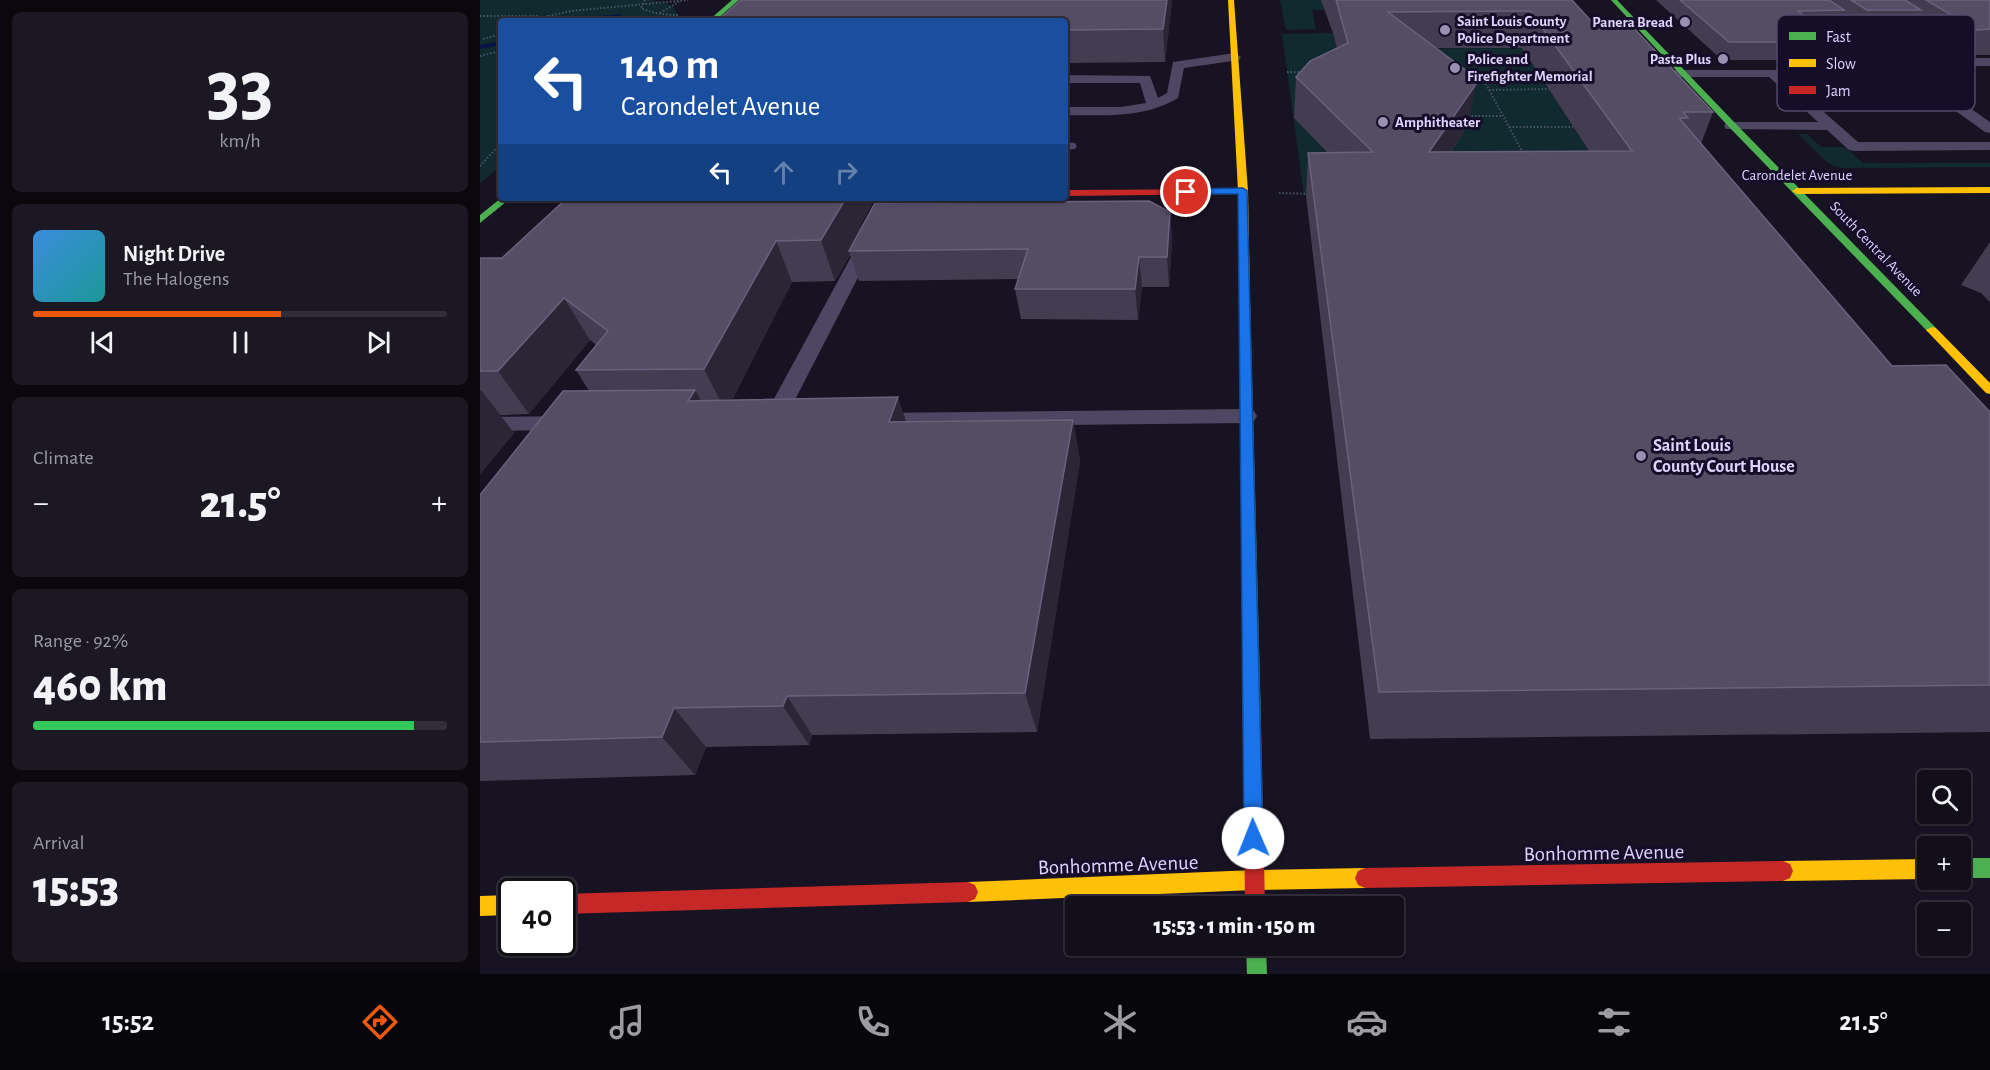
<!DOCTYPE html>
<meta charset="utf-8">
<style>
:root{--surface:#120e1a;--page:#1b1723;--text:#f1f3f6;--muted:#9c9ca2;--line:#312e39;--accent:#ea580c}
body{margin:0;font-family:"Alegreya Sans",sans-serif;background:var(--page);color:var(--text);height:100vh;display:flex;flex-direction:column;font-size:22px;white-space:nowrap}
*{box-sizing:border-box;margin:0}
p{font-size:20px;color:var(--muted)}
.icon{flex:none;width:33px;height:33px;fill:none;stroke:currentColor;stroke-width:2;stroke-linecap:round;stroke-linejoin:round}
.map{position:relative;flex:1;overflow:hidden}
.side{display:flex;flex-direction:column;gap:12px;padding:12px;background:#0a080e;width:480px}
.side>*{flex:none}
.hud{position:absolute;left:18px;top:18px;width:570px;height:183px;border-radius:6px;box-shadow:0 2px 4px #0004,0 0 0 2px var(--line);background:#1a4fa0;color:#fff;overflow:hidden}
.fabs{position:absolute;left:1437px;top:770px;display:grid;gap:12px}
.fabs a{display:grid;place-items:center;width:54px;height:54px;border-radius:6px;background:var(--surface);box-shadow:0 2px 4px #0004,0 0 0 2px var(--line);font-size:30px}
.speed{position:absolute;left:18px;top:878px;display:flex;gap:12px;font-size:30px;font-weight:700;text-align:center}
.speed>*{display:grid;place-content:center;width:78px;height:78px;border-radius:50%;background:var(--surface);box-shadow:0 2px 4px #0004,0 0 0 2px var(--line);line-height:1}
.speed .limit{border:3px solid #111;border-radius:9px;background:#fff;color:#111}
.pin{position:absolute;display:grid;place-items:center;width:51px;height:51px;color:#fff;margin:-26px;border:3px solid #fff;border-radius:50%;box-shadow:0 2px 6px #0007}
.me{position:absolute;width:66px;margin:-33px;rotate:359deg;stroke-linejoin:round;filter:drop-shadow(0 0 4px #0008)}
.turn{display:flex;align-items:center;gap:21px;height:126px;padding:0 24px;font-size:27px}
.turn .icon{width:78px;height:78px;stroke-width:2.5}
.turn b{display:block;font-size:42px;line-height:51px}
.lanes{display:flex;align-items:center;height:57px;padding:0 24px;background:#0003;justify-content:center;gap:30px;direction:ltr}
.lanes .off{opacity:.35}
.big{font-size:45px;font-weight:800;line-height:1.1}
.side .tile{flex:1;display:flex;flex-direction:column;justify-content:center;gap:9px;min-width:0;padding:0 21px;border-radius:9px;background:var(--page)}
.side .dial{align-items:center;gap:0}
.dial b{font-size:78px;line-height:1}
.song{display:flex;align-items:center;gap:18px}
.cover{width:72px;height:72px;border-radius:9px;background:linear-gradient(135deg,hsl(210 70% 55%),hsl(180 70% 35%))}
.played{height:6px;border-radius:3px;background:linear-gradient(90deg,var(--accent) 60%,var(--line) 60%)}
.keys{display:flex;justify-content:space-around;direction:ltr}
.heat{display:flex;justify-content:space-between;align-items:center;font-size:33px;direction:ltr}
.charge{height:9px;border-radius:4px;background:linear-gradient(90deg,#34c759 92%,var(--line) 0)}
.trip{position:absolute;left:585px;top:896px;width:339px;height:60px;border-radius:6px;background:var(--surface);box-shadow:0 2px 4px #0004,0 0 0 2px var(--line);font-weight:800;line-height:60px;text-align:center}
.tabs{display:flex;height:96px;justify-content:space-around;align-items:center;background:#07060a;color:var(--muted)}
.tabs .icon{width:42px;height:42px}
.tabs .selected{color:var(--accent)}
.tabs b{font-size:27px;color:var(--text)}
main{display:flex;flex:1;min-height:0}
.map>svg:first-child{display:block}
.green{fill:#112a30}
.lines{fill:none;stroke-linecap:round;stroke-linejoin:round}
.stream{fill:#071445;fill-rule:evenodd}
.path{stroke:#485365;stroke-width:2;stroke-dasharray:1.5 2;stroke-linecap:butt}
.lane{fill:#4d4763;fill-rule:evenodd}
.fast{fill:#4caf50;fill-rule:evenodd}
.slow{fill:#ffc107;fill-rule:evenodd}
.jam{fill:#c62828;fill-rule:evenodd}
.wall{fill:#443c51;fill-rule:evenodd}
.shaded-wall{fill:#2b2536}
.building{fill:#544d64;stroke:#6a627c;stroke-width:1.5;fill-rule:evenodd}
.route{fill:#1a73e8;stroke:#114b97;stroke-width:1.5}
.poi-dot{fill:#9990b2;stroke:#160d28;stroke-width:2}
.labels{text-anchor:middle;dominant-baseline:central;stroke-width:6;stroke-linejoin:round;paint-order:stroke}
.far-poi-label{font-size:15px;font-weight:bold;fill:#dfd4ff;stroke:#160d28;text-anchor:start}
.far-street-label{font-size:15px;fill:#dfd4ff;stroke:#160d28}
.poi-label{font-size:18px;font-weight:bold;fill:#dfd4ff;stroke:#160d28;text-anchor:start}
.near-street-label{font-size:21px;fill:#dfd4ff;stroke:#160d28}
.key{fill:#160d28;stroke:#524968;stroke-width:1.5}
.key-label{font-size:16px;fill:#dfd4ff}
</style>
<main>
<section class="side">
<div class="tile dial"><b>33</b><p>km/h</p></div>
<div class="tile">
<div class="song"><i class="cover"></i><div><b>Night Drive</b><p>The Halogens</p></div></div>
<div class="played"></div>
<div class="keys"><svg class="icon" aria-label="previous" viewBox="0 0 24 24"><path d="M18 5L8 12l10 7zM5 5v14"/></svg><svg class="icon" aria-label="pause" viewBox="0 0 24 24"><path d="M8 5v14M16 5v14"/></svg><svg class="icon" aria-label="next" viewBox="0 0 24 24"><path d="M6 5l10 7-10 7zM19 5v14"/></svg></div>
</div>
<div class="tile"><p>Climate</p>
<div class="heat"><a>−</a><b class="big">21.5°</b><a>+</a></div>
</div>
<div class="tile"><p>Range · 92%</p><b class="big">460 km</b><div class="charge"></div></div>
<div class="tile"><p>Arrival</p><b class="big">15:53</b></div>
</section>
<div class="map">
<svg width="1510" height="974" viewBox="0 0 1510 974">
<rect width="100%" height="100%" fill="#181322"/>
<g class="green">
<path d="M0,0H170C183,2 196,3 198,17L196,21H21V166L0,183Z"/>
<path d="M800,0H904L908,10H832L836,29L806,30Z"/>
<path d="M853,33L857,49L1042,48L1111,155L1249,193L824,195L802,34Z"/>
<path d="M1318,134H1327L1341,147H1365L1383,163H1510V167L1360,168L1348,163Z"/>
</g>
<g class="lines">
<g class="stream">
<path d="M140,14L142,17L89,21L92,19Z"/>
<path d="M21,41V45L0,49V45Z"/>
</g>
<g class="path">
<path d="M165,0L161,8C174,14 186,15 200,15"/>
<path d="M180,13L199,2"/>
<path d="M0,16H59"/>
<path d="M67,16L89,21"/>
<path d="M48,21L91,11L208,0"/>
<path d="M3,39L21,34"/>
<path d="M0,56L21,51"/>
<path d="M982,71H999L1044,155"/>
<path d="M807,72H825"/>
<path d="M1009,90L1069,89"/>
<path d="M988,116H1023"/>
<path d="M1029,127H1093"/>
<path d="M0,166L21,143"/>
<path d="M799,193L830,194"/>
</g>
<g class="lane">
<path d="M1321,0H1334L1419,58H1510V66H1430L1510,122V133L1505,132L1430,78L1304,77L1378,142H1510V150L1374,151L1369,150L1347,130L1246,129L1244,126L1246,123L1251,122H1338L1289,77H1200L1195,76L1194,73L1195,70H1419Z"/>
<path d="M755,53L761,57L759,60L704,68L698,98C663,119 624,115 585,115V107H641L666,103L660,83H585V75L670,76L678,98L687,93L693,62Z"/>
<path d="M585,142L595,143L597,146L595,149L585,150Z"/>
<path d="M403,198H419L304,421L301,426L293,428L285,426L282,421Z"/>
<path d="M766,409L774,411L777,416L774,421L766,423L392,427L384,425L381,420L384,415L392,413Z"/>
<path d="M91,416L99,418L102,423L99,428L91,430L0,431V417Z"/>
</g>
<g class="fast">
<path d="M252,0H259L235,21H228Z"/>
<path d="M1131,0H1137L1255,123L1456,328V332H1448L1249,127Z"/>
<path d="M21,198H31L0,223V215Z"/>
<path d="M765,295L770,298L781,723L778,728L772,731L766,728L763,723L760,298Z"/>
<rect x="1480" y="858" width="30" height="20"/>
<path d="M766,945H786L787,974H767Z"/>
</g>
<g class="slow">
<path d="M748,0H754L768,191L770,298L765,301L760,298L758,191Z"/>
<path d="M1510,187V193L1317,194L1312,191L1317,188Z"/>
<path d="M1452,327L1456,328L1510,383V394L1506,393L1448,332L1446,330Z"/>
<path d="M1448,859V879L1303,881L1296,878L1293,871L1296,864L1303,861Z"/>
<path d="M885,868L892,871L895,878L892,885L885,888L774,890L488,902L481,899L478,892L481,885L488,882L774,870Z"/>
<path d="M32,895V915L0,916V896Z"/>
</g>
<g class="jam">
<path d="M766,189L768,191L763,194L585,196V190Z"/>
<path d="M772,715L778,718L781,723L785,906H765L763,723L766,718Z"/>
<path d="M1303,861L1310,864L1313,871L1310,878L1303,881L885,888L878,885L875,878L878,871L885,868Z"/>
<path d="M488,882L495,885L498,892L495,899L488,902L82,914V894Z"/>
</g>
</g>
<g class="wall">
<path d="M692,0L685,62L585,63V21Z"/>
<path d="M841,0H1092L1113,23L1233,112L1221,144L1412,366L1510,412V732L890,739L826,196L828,153L847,152L814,118L816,77L857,49L853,33ZM957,48H1042L1109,151L971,152L988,125Z"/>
<path d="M1176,0H1510V55H1483L1434,24L1432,27L1379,28L1362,16L1356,28H1334L1332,34L1341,42L1333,60H1242Z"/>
<path d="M87,198H395L380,226L381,229L690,212L692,241L689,287H662L658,320L541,319L535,289L538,279L379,281L370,255L355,281L312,282L252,400L426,421L593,420L600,461L557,732L332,735L329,745L226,747L215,775L0,781V495L109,391L96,370L116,345L110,340L49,414L20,415L34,433L0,474V258H22Z"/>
<path d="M1510,242V302L1501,293L1481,285Z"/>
</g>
<g class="shaded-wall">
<path d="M687,0H692L685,62L683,29Z"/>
<path d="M996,84L988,125L942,196L949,152Z"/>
<path d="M365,198H395L380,226L382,232L369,251L370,255L355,281L341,240Z"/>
<path d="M690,212L692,241L689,287L687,257Z"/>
<path d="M296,241L312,282L246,412L224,369Z"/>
<path d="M659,257L662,287L658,320L655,289Z"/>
<path d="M84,298L110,340L49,414L18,371Z"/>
<path d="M1,390L34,433L0,474V391Z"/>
<path d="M215,390L237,431L208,401Z"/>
<path d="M418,397L432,439L409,422Z"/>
<path d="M593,420L600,461L557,732L545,693Z"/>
<path d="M307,696L332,735L329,745L303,706Z"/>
<path d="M194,708L226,747L215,775L182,737Z"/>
</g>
<g class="building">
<path d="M261,0H687L683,29L585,30V21H237Z"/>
<path d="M856,0H1092L1113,23H1149L1233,112H1203L1208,118H1199L1412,366L1466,365L1510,412V685L899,692L828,153L893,152L816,77L830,61L868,43ZM1050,11L1152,151L949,152L996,84L988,72L908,12Z"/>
<path d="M1200,0H1349L1364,10L1318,11L1336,24H1318L1341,42H1249Z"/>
<path d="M1371,0H1425L1441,10H1387Z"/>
<path d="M1446,0H1510V29L1497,30Z"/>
<path d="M87,198H366L341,240L296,241L224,369L96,370L128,331L84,298L18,371H0V258H22Z"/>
<path d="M669,201L690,212L687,257H659L655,289H535L548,249L369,251L395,203Z"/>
<path d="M215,390L208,401L418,397L409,422L593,420L545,693L307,696L303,706L194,708L182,737L0,742V495L83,391Z"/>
</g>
<path class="route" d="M763,188L767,191L783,838L780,844L773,847L767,844L764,838L758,194H706L701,192L706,189Z"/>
<g class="poi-dot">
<circle cx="1205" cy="22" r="6"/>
<circle cx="965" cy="30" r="6"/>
<circle cx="1243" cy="59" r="6"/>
<circle cx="975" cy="68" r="6"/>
<circle cx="903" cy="122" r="6"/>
<circle cx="1161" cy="456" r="6"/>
</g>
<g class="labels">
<g class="far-poi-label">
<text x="977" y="21">Saint Louis County<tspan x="977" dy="17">Police Department</tspan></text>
<text x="1193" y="22" text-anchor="end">Panera Bread</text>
<text x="987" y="59">Police and<tspan x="987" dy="17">Firefighter Memorial</tspan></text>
<text x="1231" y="59" text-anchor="end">Pasta Plus</text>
<text x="915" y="122">Amphitheater</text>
</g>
<g class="far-street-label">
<text x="1317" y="175">Carondelet Avenue</text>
<text transform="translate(1396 249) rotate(46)">South Central Avenue</text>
</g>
<g class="poi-label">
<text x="1173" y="446">Saint Louis<tspan x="1173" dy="21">County Court House</tspan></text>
</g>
<g class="near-street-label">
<text transform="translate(1124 853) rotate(-1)">Bonhomme Avenue</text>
<text transform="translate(638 865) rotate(-2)">Bonhomme Avenue</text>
</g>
</g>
<rect x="1297" y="15" width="198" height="96" rx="9" class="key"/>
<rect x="1309" y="32" width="27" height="8" fill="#4caf50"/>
<rect x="1309" y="59" width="27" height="8" fill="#ffc107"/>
<rect x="1309" y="86" width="27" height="8" fill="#c62828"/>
<g class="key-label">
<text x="1346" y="42">Fast</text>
<text x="1346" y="69">Slow</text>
<text x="1346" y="96">Jam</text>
</g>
</svg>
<div class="fabs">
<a><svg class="icon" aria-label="search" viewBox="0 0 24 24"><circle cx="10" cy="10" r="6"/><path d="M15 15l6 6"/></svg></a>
<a>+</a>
<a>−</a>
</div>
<div class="speed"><div class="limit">40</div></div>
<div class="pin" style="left:706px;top:192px;background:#d93025"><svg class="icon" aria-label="arrive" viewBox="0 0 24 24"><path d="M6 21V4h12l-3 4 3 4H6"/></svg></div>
<svg class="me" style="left:773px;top:838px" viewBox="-20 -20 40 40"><circle r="19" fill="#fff"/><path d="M0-13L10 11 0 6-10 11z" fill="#1a73e8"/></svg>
<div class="trip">15:53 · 1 min · 150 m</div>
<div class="hud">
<div class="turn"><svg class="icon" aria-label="left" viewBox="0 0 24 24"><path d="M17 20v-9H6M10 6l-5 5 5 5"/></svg><div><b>140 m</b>Carondelet Avenue</div></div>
<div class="lanes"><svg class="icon" aria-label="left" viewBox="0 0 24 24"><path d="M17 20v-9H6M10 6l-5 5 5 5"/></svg><svg class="icon off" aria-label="ahead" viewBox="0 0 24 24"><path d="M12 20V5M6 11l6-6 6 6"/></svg><svg class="icon off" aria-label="right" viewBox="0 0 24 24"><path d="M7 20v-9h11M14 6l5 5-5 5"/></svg></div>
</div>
</div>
</main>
<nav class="tabs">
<b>15:52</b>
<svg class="icon selected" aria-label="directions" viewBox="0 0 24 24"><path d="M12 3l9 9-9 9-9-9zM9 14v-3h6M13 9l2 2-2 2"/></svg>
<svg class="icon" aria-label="music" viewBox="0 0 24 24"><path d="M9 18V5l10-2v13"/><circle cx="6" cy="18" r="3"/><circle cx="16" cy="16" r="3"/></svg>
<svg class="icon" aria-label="phone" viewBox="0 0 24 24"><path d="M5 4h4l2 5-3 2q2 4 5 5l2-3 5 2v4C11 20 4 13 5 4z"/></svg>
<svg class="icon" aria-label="climate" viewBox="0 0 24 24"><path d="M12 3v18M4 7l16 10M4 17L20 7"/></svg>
<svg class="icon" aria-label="car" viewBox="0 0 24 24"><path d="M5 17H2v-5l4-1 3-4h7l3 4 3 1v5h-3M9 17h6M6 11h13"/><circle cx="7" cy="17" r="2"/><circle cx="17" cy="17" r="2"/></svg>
<svg class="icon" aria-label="filters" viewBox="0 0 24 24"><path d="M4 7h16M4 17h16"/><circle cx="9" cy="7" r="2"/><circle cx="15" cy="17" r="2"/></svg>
<b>21.5°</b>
</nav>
